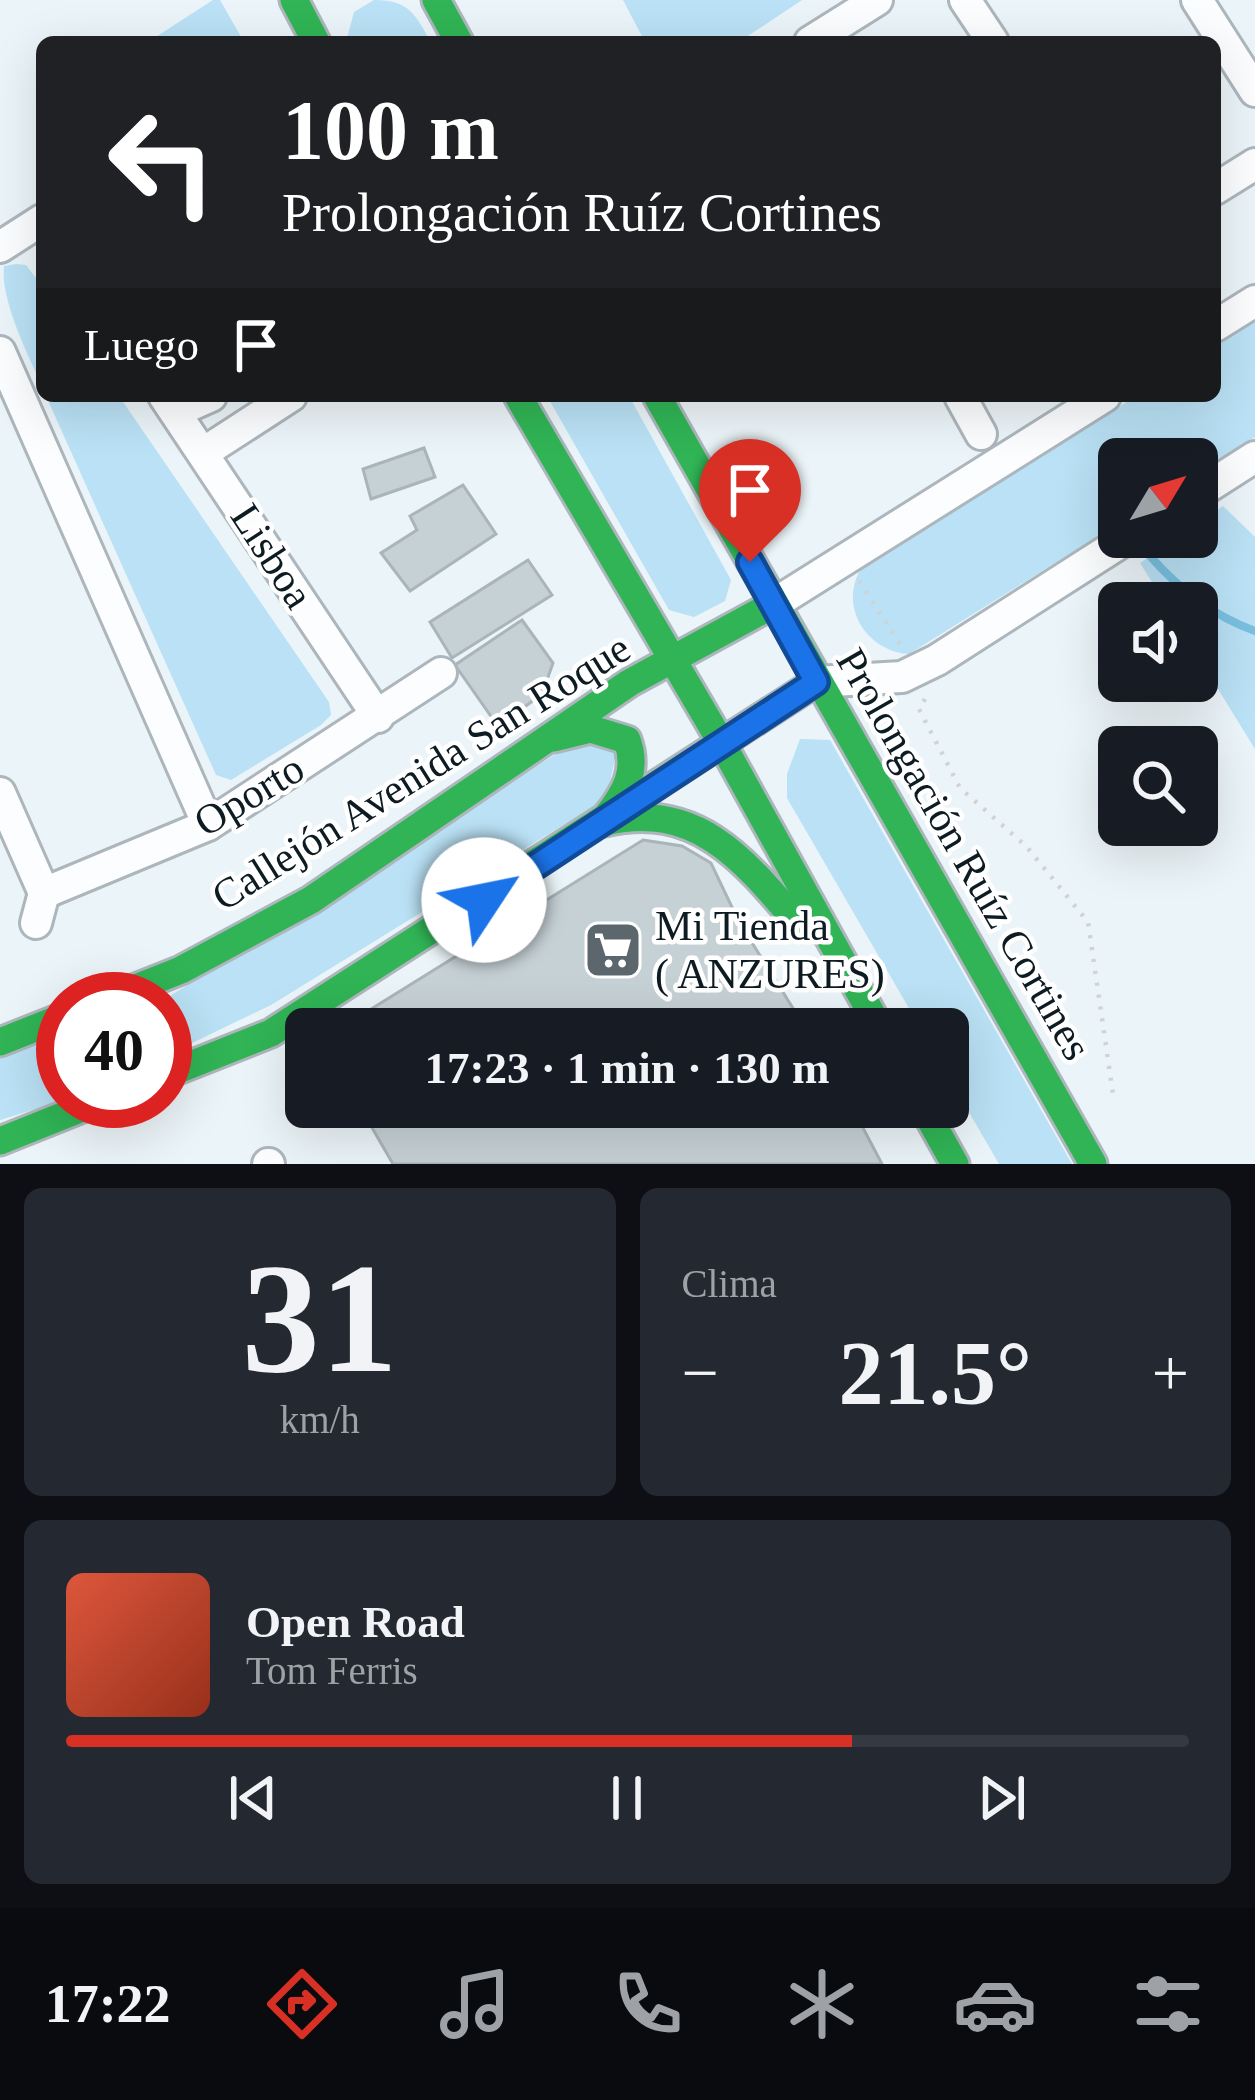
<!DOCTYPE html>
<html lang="es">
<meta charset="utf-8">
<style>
:root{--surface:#171b24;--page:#242831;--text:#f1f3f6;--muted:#9ea1a6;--line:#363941;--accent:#d93025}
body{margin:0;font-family:Georgia,serif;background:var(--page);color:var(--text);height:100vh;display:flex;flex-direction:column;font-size:45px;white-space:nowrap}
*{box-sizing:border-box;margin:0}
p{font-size:39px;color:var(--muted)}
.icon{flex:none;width:66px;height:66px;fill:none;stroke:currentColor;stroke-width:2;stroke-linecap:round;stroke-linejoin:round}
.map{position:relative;height:1164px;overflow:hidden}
.drawer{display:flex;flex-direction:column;gap:24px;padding:24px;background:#0d0f14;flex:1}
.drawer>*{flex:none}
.guide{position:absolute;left:36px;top:36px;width:1185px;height:366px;border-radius:18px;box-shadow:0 12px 48px #0002;background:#202124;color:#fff;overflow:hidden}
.needle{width:78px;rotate:52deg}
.controls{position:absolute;left:1098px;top:438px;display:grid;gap:24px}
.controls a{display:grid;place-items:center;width:120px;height:120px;border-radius:18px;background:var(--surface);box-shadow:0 12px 48px #0002;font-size:60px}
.speed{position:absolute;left:36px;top:972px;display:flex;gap:24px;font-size:60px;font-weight:700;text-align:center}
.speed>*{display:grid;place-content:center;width:156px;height:156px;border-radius:50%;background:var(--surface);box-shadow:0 12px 48px #0002;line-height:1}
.speed .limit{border:18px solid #d22;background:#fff;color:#111}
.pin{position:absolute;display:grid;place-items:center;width:102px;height:102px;color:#fff;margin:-123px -51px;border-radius:50% 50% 50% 0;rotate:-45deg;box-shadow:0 0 12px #0007}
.pin .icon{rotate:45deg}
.me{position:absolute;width:132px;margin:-66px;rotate:56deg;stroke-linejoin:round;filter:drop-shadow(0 0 9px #0008)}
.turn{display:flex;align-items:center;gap:42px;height:252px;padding:0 48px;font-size:54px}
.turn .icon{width:156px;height:156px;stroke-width:2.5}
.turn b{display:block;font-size:84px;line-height:102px}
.then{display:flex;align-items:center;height:114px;padding:0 48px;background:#0003;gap:24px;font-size:45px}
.big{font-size:90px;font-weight:600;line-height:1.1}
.drawer .card{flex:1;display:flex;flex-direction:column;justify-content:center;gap:18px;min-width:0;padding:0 42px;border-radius:18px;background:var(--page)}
.drawer .dial{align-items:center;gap:0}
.dial b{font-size:156px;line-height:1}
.song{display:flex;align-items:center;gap:36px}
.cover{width:144px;height:144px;border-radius:18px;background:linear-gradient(135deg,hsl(10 70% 55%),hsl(10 70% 35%))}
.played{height:12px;border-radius:6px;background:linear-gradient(90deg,var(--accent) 70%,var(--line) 70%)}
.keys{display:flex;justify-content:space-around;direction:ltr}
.heat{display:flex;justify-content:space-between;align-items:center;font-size:66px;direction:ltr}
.drawer .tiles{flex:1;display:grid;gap:24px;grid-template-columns:1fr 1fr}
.card:last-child{grid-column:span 2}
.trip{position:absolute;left:285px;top:1008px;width:684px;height:120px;border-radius:18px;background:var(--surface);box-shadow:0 12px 48px #0002;font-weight:600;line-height:120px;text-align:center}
.dock{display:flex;height:192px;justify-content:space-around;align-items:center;background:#090b0e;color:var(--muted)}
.dock .icon{width:84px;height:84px}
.dock .current{color:var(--accent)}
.dock b{font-size:54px;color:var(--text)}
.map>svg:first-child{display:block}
.green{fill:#bae1f5}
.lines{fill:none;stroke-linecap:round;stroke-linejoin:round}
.stream{stroke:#7ac0e0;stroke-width:8}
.building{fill:#c6d1d6;stroke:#aab5ba;stroke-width:3}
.street-casing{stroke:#acb6bc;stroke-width:36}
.fast-casing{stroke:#acb6bc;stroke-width:33}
.path{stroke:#d0d3d4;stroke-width:4.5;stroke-dasharray:3 9;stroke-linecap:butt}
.street{stroke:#fcfdfe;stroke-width:30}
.fast{stroke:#30b455;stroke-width:27}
.route-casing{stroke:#114b97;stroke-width:30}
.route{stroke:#1a73e8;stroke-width:21}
.labels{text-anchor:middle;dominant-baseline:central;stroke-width:9;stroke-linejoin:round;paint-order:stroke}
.street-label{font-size:42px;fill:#0d1b22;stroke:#fff}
.poi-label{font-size:42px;fill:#0d1b22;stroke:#fff;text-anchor:start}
</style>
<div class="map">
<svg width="1255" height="1164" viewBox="0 0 1255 1164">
<rect width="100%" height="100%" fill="#ebf4f8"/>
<g class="green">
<path d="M213,0H220L244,42H148Z"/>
<path d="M374,0C409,0 415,14 431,42H346L354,12Z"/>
<path d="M623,0H802L739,42H645Z"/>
<path d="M16,264L26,265L42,286V386C28,355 0,299 4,266Z"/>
<path d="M1255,319V437L1197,474V459H1119V523L909,654C867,651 839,608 860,570L1136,396H1215V345Z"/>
<path d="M46,396H119L329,702L331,715L321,725L231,780L216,775Z"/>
<path d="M547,396H629L731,580L725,601L694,617L669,610Z"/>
<path d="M1223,506L1255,537V749L1197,655V603H1165L1140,563L1177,537H1197V524Z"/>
<path d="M800,739L830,740L1072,1164H999L948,1076V1029H921L787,798V774Z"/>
<path d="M578,740L616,753L607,798L271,1005L165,1056V999Z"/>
<path d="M63,1029V1101L0,1120V1057Z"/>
</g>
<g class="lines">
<path class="stream" d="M1150,556C1179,589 1213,616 1255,631"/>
</g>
<g class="building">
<path d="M424,448L435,477L371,499L363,469Z"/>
<path d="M463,485L496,534L410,591L381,553L417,530L410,516Z"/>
<path d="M528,560L552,595L452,658L430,622Z"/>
<path d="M522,620L553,663L542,694L511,717L508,710L495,722L455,665Z"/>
<path d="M643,840L682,846L711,863L739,922L806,1029H339Z"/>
<path d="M360,1107H852L882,1164H393Z"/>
</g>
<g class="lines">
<defs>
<g id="street">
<path d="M965,0L993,42"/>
<path d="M1197,0L1255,91"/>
<path d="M810,42L877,0"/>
<path d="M1215,189L1255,164"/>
<path d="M0,247L42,220"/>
<path d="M1215,326L1255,301"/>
<path d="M0,352L208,825"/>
<path d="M164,396L378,717"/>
<path d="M960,396L981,434"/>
<path d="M175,412L211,396"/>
<path d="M203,453L291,396"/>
<path d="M1197,494L1255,457"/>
<path d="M774,604L1105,396"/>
<path d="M816,682L902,677L937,660L1129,537"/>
<path d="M0,793L44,893"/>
<path d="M44,893L208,825L441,673"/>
<path d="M36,923L44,893"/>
<path d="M268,1164H269"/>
</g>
<g id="fast">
<path d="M294,0L316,42"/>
<path d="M436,0L459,42"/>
<path d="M518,396L721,742L880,1029"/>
<path d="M657,396L1093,1164"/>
<path d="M554,738L591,729L627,740C638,770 626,792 607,816"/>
<path d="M605,822C698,800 746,862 801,927"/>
<path d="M108,999L181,970L311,900L629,683L774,604"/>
<path d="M0,1042L63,1017"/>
<path d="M165,1075L271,1033L816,682"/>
<path d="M923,1107L955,1164"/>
<path d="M0,1141L100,1101"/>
</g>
</defs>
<use href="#street" class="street-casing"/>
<use href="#fast" class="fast-casing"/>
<g class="path">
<path d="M859,581L902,647"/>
<path d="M925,699L919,709L960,788L1026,846L1088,922L1113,1094"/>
</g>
<use href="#street" class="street"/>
<use href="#fast" class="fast"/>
</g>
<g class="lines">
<defs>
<path id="route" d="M484,900L816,682L750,562"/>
</defs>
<use href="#route" class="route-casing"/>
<use href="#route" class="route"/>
</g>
<defs>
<symbol id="supermarket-square" viewBox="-11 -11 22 22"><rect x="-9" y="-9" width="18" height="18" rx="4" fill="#5b676d" stroke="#fff"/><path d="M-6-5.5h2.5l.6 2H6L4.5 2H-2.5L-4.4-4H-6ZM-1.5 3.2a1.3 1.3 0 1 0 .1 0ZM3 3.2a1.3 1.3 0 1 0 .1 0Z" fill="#fff"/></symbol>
</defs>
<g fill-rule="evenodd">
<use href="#supermarket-square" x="580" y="917" width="66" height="66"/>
</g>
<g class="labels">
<g class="street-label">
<text transform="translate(272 556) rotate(57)">Lisboa</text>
<text transform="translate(421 772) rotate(-32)">Callejón Avenida San Roque</text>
<text transform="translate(249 795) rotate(-31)">Oporto</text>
<text transform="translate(964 854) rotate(60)">Prolongación Ruíz Cortines</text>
</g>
<g class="poi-label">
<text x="655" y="926">Mi Tienda<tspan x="655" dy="48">( ANZURES)</tspan></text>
</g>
</g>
</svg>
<div class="controls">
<a><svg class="needle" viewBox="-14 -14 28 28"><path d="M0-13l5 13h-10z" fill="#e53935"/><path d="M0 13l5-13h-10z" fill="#9ea1a6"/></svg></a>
<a><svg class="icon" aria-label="sound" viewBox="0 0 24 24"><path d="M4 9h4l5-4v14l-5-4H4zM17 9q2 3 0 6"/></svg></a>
<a><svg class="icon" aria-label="search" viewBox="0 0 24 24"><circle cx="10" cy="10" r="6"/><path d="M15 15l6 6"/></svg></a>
</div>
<div class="speed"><div class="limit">40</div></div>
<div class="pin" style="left:750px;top:562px;background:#d93025"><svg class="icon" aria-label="arrive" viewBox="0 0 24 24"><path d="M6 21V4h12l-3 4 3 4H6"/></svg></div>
<svg class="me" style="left:484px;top:900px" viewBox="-20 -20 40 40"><circle r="19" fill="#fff"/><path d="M0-13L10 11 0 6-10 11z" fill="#1a73e8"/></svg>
<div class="trip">17:23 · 1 min · 130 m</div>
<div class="guide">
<div class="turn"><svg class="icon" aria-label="left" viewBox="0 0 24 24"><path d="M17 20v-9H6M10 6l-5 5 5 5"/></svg><div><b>100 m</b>Prolongación Ruíz Cortines</div></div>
<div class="then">Luego<svg class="icon" aria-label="arrive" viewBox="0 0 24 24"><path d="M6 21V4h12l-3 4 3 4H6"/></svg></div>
</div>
</div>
<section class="drawer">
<div class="tiles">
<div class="card dial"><b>31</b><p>km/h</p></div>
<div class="card"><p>Clima</p>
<div class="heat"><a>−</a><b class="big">21.5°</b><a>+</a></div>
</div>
<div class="card">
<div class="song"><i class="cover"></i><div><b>Open Road</b><p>Tom Ferris</p></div></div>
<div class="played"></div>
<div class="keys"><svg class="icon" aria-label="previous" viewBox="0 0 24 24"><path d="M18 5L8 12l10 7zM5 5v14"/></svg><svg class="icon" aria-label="pause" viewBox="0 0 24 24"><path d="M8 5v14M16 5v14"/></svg><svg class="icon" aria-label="next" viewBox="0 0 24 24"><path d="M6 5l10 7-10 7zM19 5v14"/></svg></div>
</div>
</div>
</section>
<nav class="dock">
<b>17:22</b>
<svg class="icon current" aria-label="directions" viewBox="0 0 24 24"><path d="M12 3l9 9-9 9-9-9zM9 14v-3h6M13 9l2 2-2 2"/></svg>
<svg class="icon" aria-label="music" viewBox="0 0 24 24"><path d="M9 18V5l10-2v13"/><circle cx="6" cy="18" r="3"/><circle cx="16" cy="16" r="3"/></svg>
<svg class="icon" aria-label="phone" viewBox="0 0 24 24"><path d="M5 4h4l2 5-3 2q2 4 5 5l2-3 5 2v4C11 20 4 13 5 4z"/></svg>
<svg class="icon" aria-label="climate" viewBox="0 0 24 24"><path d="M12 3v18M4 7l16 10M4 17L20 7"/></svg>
<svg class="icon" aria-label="car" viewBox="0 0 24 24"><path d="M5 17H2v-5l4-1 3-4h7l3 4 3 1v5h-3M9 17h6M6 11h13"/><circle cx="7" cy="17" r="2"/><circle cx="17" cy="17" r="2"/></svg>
<svg class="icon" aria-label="filters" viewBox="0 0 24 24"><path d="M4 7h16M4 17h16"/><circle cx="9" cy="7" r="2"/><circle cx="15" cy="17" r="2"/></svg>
</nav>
